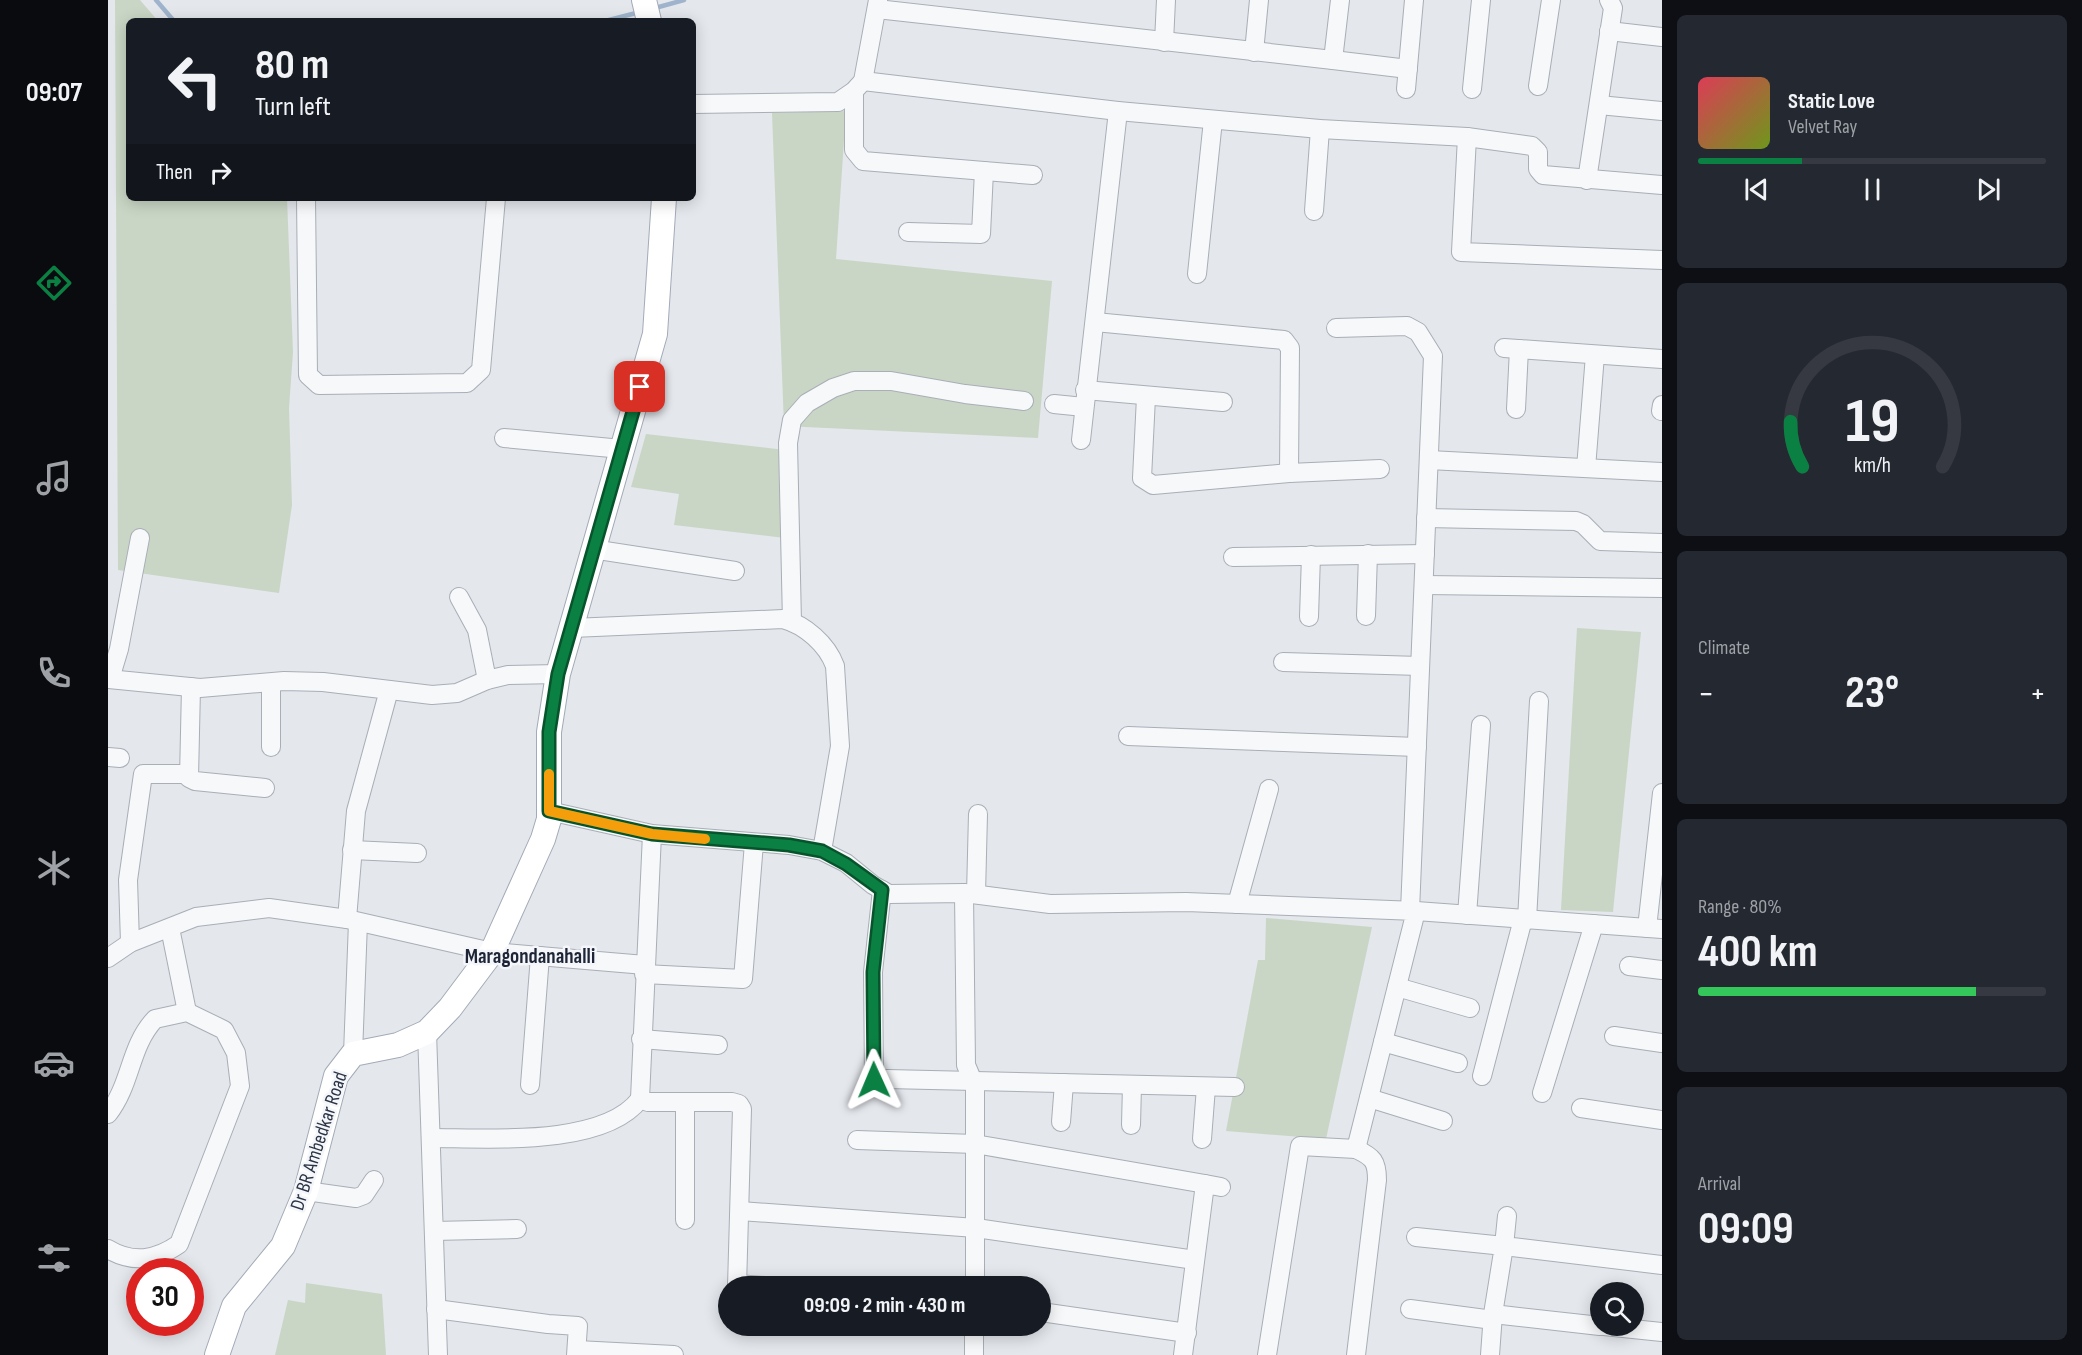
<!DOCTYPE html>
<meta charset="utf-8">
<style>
:root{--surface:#171b24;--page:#242831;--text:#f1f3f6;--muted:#9ea1a6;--line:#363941;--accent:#0b8043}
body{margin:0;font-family:"Sofia Sans Condensed",sans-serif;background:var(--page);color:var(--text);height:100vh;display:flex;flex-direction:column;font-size:22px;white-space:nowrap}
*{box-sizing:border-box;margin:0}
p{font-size:20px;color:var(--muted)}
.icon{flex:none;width:33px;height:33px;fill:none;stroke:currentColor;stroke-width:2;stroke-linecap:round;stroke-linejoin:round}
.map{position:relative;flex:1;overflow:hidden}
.side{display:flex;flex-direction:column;gap:15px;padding:15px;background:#0d0f14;width:420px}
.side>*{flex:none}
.banner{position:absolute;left:18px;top:18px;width:570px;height:183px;border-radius:9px;box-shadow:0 3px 15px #0003;background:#171b24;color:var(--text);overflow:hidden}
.buttons{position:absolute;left:1482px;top:1282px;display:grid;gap:12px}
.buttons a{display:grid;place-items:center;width:54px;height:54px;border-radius:50%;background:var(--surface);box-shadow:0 3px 15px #0003;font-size:30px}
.speed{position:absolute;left:18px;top:1258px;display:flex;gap:12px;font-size:30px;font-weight:700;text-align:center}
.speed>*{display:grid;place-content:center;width:78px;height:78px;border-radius:50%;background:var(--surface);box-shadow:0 3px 15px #0003;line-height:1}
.speed .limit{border:9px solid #d22;background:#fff;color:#111}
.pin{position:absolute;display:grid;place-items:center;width:51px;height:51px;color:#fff;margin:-26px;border-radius:12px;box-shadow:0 3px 9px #0006}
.me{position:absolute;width:66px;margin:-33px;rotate:359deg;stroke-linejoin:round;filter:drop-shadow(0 0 4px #0008)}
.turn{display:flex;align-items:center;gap:21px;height:126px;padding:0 30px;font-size:27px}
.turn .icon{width:78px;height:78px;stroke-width:2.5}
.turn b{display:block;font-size:42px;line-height:51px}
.then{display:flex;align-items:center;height:57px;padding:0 30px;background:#0003;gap:12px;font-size:22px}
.big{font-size:45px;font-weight:700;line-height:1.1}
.side .tile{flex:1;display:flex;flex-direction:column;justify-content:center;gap:9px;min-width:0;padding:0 21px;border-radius:9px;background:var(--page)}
.side .dial{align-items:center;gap:0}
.dial svg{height:156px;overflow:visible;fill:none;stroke:var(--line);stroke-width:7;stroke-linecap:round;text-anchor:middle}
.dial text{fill:var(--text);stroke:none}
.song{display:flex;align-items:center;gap:18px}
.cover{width:72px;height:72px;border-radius:9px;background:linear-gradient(135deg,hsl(350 70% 55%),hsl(80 70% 35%))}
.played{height:6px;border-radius:3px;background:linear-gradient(90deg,var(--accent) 30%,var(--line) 30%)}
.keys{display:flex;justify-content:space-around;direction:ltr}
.heat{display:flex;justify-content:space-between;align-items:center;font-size:33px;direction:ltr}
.charge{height:9px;border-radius:4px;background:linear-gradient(90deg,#34c759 80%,var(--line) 0)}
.trip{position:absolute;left:610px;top:1276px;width:333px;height:60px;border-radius:30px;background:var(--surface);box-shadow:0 3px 15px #0003;font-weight:700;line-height:60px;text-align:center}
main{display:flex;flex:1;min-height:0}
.tab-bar{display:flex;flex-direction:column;width:108px;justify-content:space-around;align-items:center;background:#090b0e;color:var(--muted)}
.tab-bar .icon{width:42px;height:42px}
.tab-bar .current{color:var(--accent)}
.tab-bar b{font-size:27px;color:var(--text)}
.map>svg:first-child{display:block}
.green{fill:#c9d6c5}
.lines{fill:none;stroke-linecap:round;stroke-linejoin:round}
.stream{stroke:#9fb4cc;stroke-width:4.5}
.minor-casing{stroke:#a9aeb7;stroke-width:20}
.major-casing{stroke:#a3abb8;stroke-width:26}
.minor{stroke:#f7f8fa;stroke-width:18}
.major{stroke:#fff;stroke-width:24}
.route-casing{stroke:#07532c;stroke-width:15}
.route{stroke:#0b8043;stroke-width:10}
.slow{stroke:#f59e0b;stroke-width:10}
.labels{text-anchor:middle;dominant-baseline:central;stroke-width:5;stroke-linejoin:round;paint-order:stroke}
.street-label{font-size:20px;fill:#2b3445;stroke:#f4f6f9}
.neighbourhood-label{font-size:21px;font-weight:bold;fill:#1d2536;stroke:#f4f6f9}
</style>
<main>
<nav class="tab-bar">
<b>09:07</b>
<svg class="icon current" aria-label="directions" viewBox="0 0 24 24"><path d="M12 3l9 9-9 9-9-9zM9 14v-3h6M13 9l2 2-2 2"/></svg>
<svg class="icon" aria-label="music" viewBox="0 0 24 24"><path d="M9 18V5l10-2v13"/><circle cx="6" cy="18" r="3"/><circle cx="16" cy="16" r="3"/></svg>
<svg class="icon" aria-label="phone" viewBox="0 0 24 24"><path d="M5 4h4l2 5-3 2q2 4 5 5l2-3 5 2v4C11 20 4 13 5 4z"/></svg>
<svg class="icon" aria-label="climate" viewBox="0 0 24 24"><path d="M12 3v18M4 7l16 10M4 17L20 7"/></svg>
<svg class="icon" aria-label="car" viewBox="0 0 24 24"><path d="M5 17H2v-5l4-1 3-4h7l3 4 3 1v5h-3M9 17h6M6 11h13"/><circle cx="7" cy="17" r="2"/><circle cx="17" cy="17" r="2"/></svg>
<svg class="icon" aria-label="filters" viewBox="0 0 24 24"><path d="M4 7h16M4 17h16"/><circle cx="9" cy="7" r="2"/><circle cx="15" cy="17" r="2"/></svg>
</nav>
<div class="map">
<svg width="1554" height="1355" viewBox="0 0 1554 1355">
<rect width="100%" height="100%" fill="#e4e7ec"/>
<g class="green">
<path d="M7,0H32L50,21H21V198H179L185,352L181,408L184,505L171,593L10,570Z"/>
<path d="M738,111L728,259L944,281L930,438L676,426L664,113Z"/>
<path d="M538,434L677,450V538L566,525L571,494L523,487Z"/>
<path d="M1469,628L1533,632L1505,912L1453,910Z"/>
<path d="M1158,918L1264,927L1218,1139L1118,1131L1150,960H1157Z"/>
<path d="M198,1283L274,1294L278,1355H167L180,1300L197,1303Z"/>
</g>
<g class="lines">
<g class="stream">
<path d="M48,0L66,21"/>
<path d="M547,8L576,0"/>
<path d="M497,21L532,12"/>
</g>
<defs>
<g id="minor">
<path d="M769,9L1225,60L1232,0"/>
<path d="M1501,31L1554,37"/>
<path d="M1056,42L1058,0"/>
<path d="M1146,52L1151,0"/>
<path d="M1225,60L1300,69"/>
<path d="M755,81L1010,111L1212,129L1359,137L1424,146L1430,152V169L1435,175L1554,185"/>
<path d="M1430,86L1443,0"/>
<path d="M1298,89L1306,0"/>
<path d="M1364,89L1373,0"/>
<path d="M746,91V150L755,161L925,175"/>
<path d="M585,104L730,102L746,91L755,81L770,0"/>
<path d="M1491,105L1554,111"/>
<path d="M1359,137L1353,252L1554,260"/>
<path d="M1479,180L1505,8L1501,0"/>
<path d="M198,198L200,375L211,385L359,383L373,370L388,198"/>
<path d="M1206,211L1212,129"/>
<path d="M800,232L873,234L876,171"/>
<path d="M1089,274L1105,120"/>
<path d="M987,322L1176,340L1182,348L1181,473"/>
<path d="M1228,328L1299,326L1310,332L1325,356L1302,911"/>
<path d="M1396,348L1554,359"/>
<path d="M977,390L1115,402"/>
<path d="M1038,397L1034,478L1045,485L1181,473L1272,469"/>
<path d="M946,404L976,407"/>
<path d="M1408,409L1411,349"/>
<path d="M1553,411L1554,405"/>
<path d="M396,438L514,449"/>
<path d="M973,440L1010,111"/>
<path d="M1321,460L1554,472"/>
<path d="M1478,468L1487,355"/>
<path d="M1318,518L1468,521L1475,524L1492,541L1554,543"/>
<path d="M484,549L627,571"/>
<path d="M1125,557L1317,554"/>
<path d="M1316,585L1554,588"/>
<path d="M351,597L369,630L379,680"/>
<path d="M1258,616L1260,554"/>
<path d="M1201,617L1203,555"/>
<path d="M684,622L680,443L684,420L699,403L725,388L746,381H783L857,394L916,401"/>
<path d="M464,628L675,619C697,625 719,644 727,666L732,746L714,851"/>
<path d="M1175,662L1312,666"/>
<path d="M0,679L92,688L176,681L215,682L324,695L349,693L379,680L400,675L450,674"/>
<path d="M2,679L11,649L32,538"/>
<path d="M163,683V747"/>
<path d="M83,687L81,778L87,781L157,788"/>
<path d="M1020,736L1309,747"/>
<path d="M0,757L12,758"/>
<path d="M441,811L544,834L681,845L714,851L738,863L765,885L781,894L856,893L942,904L1078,902L1308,911L1248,1149L1192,1146L1159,1355"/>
<path d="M544,834L532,1099L540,1102H624L631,1104L634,1109L629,1287"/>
<path d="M244,850L309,853"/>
<path d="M856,893L858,1065L867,1086V1287"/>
<path d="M868,894L870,814"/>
<path d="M1129,904L1161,789"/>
<path d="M1308,911L1554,929"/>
<path d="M1359,915L1373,725"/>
<path d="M239,919L248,811L281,690"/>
<path d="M1419,920L1431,701"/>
<path d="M62,928L79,1012"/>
<path d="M1539,928L1554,793"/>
<path d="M22,943L20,880L35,774H80"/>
<path d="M0,958L22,943L88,917L161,908L239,919L384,952L537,965"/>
<path d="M1521,966L1554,970"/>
<path d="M536,974L635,979L646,843"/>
<path d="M1289,987L1362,1008"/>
<path d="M319,1032L330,1355"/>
<path d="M1506,1036L1554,1043"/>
<path d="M533,1039L610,1045"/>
<path d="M1275,1042L1350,1063"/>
<path d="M245,1054L250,922"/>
<path d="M1374,1076L1415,919"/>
<path d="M766,1079L765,972L774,890"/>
<path d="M779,1079L1127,1087"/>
<path d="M422,1085L432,956"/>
<path d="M1434,1093L1486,924"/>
<path d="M1261,1098L1335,1121"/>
<path d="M1473,1108L1554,1120"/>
<path d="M0,1114C24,1083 21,1047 47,1019L79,1012L116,1030L128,1053L132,1086L71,1244C48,1260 25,1264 0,1249"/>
<path d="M953,1122L956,1083"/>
<path d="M1023,1125L1024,1085"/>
<path d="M323,1138C379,1138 496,1147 532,1099"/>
<path d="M1094,1139L1098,1087"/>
<path d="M749,1140L867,1144L1097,1184"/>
<path d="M198,1191L248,1198L256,1195L266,1180"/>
<path d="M632,1211L868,1228L1087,1260"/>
<path d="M1399,1216L1396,1246L1554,1265"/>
<path d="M577,1220V1102"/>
<path d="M326,1231L409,1229"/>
<path d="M1308,1237L1396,1246L1385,1314L1382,1355"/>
<path d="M629,1284L670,1287"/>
<path d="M328,1309L440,1324L470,1326L468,1355"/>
<path d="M1302,1309L1385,1320"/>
<path d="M933,1312L1079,1333"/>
<path d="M1385,1314L1492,1326"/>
<path d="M1496,1326L1554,1332"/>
<path d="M469,1350L566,1355"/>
<path d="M866,1355V1326"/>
<path d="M1075,1355L1097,1184L1113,1187"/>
<path d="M1248,1355L1269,1180C1269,1161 1265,1157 1248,1149"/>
</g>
<g id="major">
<path d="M536,0L541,21"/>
<path d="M109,1355L126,1306L175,1246L198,1191L228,1076L245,1054L290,1045L319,1032L342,1008L384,952L435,839L441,819V732L450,674L547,334L556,198"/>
</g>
</defs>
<use href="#minor" class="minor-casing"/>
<use href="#major" class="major-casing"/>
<use href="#minor" class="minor"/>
<use href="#major" class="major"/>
</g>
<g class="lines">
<defs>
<path id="route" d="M532,387L450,674L441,732V811L544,834L681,845L714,851L738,864L774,890L765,972L766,1080"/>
</defs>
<use href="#route" class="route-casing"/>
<use href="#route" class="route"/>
<path class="slow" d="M441,774V811L544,834L597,839"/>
</g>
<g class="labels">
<g class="street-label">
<text transform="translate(211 1141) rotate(-72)">Dr BR Ambedkar Road</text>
</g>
<g class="neighbourhood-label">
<text x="422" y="956">Maragondanahalli</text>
</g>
</g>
</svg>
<div class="buttons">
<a><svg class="icon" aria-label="search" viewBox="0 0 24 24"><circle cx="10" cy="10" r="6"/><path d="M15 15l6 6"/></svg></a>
</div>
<div class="speed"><div class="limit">30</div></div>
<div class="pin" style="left:532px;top:387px;background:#d93025"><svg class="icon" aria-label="arrive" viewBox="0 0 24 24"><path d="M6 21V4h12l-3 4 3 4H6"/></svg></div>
<svg class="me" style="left:766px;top:1080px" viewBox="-20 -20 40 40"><path d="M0-17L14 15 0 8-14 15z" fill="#0b8043" stroke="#fff" stroke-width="4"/></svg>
<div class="trip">09:09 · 2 min · 430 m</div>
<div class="banner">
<div class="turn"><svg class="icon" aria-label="left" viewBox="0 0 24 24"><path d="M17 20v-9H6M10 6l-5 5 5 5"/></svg><div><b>80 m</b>Turn left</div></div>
<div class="then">Then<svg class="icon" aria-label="right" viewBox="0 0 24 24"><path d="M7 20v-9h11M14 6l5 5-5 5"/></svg></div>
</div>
</div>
<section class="side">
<div class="tile">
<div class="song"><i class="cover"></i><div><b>Static Love</b><p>Velvet Ray</p></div></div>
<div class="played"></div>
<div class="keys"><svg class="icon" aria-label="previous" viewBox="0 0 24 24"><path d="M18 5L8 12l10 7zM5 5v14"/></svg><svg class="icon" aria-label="pause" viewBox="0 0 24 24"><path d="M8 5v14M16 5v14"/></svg><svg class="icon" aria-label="next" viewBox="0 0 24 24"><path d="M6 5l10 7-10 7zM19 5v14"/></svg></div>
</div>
<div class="tile dial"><svg viewBox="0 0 100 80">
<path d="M14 69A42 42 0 1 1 86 69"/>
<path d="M14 69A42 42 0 0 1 8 46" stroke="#0b8043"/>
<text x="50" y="56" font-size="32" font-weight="700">19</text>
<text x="50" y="72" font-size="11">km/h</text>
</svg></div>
<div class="tile"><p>Climate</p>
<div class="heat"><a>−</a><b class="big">23°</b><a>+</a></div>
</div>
<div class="tile"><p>Range · 80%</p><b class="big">400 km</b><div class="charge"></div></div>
<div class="tile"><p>Arrival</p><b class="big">09:09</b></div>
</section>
</main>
